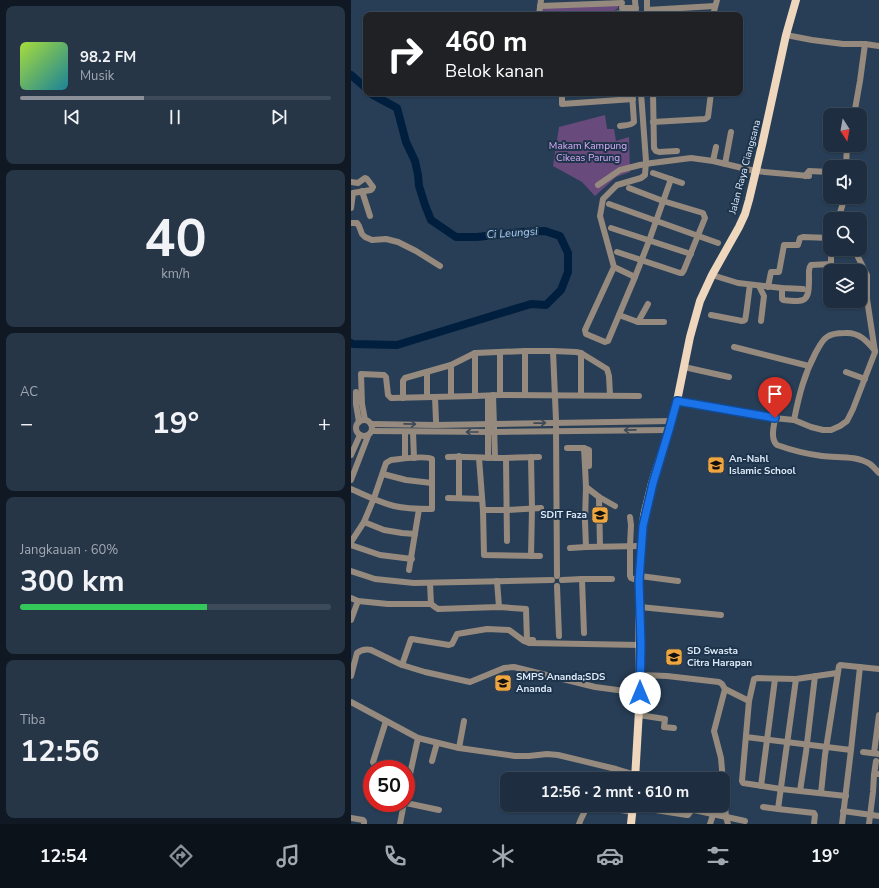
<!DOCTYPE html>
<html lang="id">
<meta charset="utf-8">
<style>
:root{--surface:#1e2e40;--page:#263647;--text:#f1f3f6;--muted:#a1a8b1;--line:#3c4a59;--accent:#8c9099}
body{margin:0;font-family:"Nunito Sans",sans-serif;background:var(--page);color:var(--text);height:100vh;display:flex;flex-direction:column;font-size:15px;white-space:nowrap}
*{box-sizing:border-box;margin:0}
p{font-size:13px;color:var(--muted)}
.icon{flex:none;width:22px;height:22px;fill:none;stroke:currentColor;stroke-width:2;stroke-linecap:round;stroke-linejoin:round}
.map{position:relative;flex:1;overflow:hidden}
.side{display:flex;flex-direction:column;gap:6px;padding:6px;background:#101923;width:351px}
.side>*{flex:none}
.hud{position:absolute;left:12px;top:12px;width:380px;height:84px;border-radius:8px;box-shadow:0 1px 3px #0004,0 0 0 1px var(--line);background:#202124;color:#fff;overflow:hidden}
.needle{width:26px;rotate:169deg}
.buttons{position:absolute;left:472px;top:108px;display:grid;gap:8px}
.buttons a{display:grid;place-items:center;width:44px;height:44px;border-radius:8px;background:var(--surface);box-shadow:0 1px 3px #0004,0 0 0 1px var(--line);font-size:20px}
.speed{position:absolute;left:12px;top:760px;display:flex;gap:8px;font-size:20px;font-weight:700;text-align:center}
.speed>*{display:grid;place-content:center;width:52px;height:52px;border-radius:50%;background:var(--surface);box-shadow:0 1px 3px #0004,0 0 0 1px var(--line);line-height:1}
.speed .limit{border:6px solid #d22;background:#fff;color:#111}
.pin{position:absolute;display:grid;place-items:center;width:34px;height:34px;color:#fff;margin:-41px -17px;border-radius:50% 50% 50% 0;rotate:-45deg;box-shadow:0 0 4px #0007}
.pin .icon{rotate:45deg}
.me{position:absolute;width:44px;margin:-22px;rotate:0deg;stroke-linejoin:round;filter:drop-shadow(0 0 3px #0008)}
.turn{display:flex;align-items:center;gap:14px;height:84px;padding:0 16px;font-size:18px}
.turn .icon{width:52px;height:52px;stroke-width:2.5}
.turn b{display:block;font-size:28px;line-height:34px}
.big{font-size:30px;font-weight:700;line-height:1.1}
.side .tile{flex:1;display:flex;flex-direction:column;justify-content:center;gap:6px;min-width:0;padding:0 14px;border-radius:8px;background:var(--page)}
.side .dial{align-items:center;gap:0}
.dial b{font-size:52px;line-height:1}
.song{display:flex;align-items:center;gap:12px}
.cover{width:48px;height:48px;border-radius:6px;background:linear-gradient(135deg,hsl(80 70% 55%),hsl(190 70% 35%))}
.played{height:4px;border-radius:2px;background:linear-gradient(90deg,var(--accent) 40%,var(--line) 40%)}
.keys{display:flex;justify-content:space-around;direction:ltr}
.heat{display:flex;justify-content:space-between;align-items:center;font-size:22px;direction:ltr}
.charge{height:6px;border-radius:3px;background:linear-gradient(90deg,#34c759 60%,var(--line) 0)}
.trip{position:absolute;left:149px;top:772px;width:230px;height:40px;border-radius:8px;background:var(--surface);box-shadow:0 1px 3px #0004,0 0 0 1px var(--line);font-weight:700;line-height:40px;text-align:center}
.tabs{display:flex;height:64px;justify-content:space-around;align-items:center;background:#0c121a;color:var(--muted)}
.tabs .icon{width:28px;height:28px}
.tabs .selected{color:var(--accent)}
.tabs b{font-size:18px;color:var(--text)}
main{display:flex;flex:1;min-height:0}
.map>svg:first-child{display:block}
.green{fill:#694a7c}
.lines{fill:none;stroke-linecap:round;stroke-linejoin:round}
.river{stroke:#001f3e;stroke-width:8}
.minor{stroke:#958a7d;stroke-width:6}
.major{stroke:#eed7bd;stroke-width:8}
.minor-bridge{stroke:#958a7d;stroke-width:6}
.oneway{stroke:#3c4a58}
.route-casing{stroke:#114b97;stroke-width:10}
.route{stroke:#1a73e8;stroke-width:7}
.labels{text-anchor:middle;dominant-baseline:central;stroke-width:4;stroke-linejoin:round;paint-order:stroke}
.park-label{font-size:10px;fill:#daabf8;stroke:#1e344b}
.street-label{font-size:10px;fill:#dce9f9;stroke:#1e344b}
.poi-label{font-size:10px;font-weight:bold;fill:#dce9f9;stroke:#1e344b;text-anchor:start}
.water-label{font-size:11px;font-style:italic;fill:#a9cef7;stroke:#1e344b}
</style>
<main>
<section class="side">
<div class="tile">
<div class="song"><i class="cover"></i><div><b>98.2 FM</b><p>Musik</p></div></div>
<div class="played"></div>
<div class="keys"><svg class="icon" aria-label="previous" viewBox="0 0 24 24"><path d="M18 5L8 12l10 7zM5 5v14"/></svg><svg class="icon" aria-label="pause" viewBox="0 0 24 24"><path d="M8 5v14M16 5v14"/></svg><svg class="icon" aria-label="next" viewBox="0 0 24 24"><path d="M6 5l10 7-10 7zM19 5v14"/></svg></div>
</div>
<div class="tile dial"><b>40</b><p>km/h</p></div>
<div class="tile"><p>AC</p>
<div class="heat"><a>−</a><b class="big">19°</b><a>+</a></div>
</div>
<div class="tile"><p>Jangkauan · 60%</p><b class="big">300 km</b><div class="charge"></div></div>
<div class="tile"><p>Tiba</p><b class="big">12:56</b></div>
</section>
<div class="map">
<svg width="528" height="824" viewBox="0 0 528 824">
<rect width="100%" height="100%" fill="#283e56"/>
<g class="green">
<path d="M267,5V8L263,11L229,15H191L192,8Z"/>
<path d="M254,115L256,129H263L265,141L278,137L279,172L265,177L244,196L231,182L202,166L208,127Z"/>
</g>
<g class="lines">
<g class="river">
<path d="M0,75L15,88"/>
<path d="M0,343L2,344L46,345L180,304L195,305L210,290L217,272V253L209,236L194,231L171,232L126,237H105L80,220L74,205L68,186L67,175L64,161L55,142L46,108L22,95L20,93"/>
</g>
<g class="minor">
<path d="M284,0L285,15"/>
<path d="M296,0V15"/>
<path d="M189,6L271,3"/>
<path d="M271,8H285"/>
<path d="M296,10L364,6"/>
<path d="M188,15L190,0"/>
<path d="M254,15L272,13"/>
<path d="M362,15L366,0"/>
<path d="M435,35L461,40L492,44H514L528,46"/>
<path d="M211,93V104L282,99"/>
<path d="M302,93L303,148L305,151L308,152L326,151"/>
<path d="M503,115L509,81L514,44"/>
<path d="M302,122L354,119L357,117L360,93"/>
<path d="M269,126C274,125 279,126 283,122L281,93"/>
<path d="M362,161L365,147"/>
<path d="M301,163L340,158L362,161L404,171L458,176"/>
<path d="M374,164L380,132"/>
<path d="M495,167L496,145"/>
<path d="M302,173L331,183"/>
<path d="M454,176L458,171L479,172"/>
<path d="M0,182L7,183L14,178L16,179L22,187L21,189L20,190L2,193L0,208"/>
<path d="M247,185L269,170L289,165"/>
<path d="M11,191L19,216"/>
<path d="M258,204L367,243"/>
<path d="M487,219L494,197"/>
<path d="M0,223H6L8,226L11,234L14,237L21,240L35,239L47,242L65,251L89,266"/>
<path d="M260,228L340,254"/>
<path d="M503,249L516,275V298"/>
<path d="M266,252L329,273H331L333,270L354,218L352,213L312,201L278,188"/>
<path d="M480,264V249"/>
<path d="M263,267L284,277L257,341L254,342L235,334L234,330L263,267L249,216L252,199L266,185L290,178L294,175L295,161L290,93"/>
<path d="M361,275L387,283L431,288L452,289"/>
<path d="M284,277L298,241L320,179"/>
<path d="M408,286L413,296L410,321"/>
<path d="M417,287L420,272H428L433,245H447L449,238L452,237L479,238"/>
<path d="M431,288V299L432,300C456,303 458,301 458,278C458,273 457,269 460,265L480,264L488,271"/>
<path d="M268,315L287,322L297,304"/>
<path d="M360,315L391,321C392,321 393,321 394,320C395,318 398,290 399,285"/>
<path d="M287,322H313"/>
<path d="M383,347L458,366"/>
<path d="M202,351L205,420"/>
<path d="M149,352V395"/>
<path d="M124,353V396"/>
<path d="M230,353V395"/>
<path d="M333,367L378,377"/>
<path d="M76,372V397"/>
<path d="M495,372L514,379"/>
<path d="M5,392V404L8,422"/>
<path d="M142,395L144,458"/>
<path d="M174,395V351"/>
<path d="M100,396V365"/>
<path d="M137,396V458"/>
<path d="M84,397L85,421"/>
<path d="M52,398V381L54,378L100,365L124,353L174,351H202L225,352L230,353L256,369L258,376L259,395"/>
<path d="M326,401L423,418L443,420L460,427L472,430H480L489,426L496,421L502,409L524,352L516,299L509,288"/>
<path d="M424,418C423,426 419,439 426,445C440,450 455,454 471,456C487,458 505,455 519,464C523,467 525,470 528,473"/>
<circle cx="13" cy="428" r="8"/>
<path d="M14,420L11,404L10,374L33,375L35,377L37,395L40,398L124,396L149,395L288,396"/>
<path d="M443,420C448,395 453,375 465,352C468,347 471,340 476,337C481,333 488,333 494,333C508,332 516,341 524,351"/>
<path d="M20,424L85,425L320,421"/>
<path d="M205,427L206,576"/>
<path d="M21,431L144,432L318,430"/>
<path d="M54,432V458"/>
<path d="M62,432L63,458"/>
<path d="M216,448H233L234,466L235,487L234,521L235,547"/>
<path d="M233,448L238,450V466H234"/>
<path d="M0,455L9,435"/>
<path d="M97,457C113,456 128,458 144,458C158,458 173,457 188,457"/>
<path d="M180,457L181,509L180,556"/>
<path d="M128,458L132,510L133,555L189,556"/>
<path d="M155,458L156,541"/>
<path d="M32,474L55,480L81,483"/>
<path d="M0,480L17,436"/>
<path d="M235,487L248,497L264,506"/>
<path d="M0,489C14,495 28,502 43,506C55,509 68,509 81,509V459C73,455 50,459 40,460L35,463L23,498L13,522L0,542"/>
<path d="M248,497L249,546"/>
<path d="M97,498L131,499"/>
<path d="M108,498V456"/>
<path d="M132,510H155L190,508"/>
<path d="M279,517L280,525L279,546V576L280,578L288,581"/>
<path d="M13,522L33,530L51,533L64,534"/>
<path d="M0,545L29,555L61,559"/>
<path d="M219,548L235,547L290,546"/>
<path d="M58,570L68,509"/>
<path d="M0,571L24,579L63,583L201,580"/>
<path d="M289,576L327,581"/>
<path d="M231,579L233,633"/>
<path d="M211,580L231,579H261"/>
<path d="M146,581L148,607"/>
<path d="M79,583L80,604L84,607L87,609L148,607L175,609L176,640H182"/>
<path d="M206,586L208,636"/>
<path d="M0,598L7,601L37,604H80"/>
<path d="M289,607L370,615"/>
<path d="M0,620L7,601"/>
<path d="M51,665L60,639H61L98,645L101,644L106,634L136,629L158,630L173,641L178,643L290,645"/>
<path d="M486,673L445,679L406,678L403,679L398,701L391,781L392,783L430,789L495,796"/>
<path d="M289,675L316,676L368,682L371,684L374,689L363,731L370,758L375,817L377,824"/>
<path d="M0,676L6,653C10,650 15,649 20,650L51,665L74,672L119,682L153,668L163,667L244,687L289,693"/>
<path d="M374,689L398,701"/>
<path d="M0,702L67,738L108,748L164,756H178L196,754L207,755L265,769L285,775"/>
<path d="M288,715L314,719L313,727L323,728"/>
<path d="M395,737L500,750"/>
<path d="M108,748L113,721"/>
<path d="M512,752L528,754"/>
<path d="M523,753L528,715"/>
<path d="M81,761L86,743"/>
<path d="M32,768L24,765L22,762L35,721"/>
<path d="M523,775L525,761"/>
<path d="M410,786L424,679"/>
<path d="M449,791L455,752L464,676"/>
<path d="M55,792L67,738"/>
<path d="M470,793L474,755L488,666L489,665L528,669"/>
<path d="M55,803L88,810"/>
<path d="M250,805L259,808L281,812"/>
<path d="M412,807L427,809L463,813L464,815L463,824"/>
<path d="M281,808L298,809L336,815H337L340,811L343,810L394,821"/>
<path d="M427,809L445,679"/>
<path d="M492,811L528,816"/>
<path d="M0,818L12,820L13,821V824"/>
<path d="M49,824L53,803"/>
<path d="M228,824L230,819L237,805"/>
<path d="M359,824L362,815"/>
<path d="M491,824L500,750L509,667"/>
<path d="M518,824L522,792L523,775L525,774H528"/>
</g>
<g class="major">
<path d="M284,779L289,693L288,581L292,526L293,516L301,483L318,430L326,401L339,337L349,301L361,275L388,227L394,214L398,200L411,145L435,35L445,0"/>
<path d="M280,824L282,805"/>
</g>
<path class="minor-bridge" d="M289,165L301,163"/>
</g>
<defs><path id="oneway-shaft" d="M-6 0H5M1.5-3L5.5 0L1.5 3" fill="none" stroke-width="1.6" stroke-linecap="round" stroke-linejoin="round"/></defs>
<g class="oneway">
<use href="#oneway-shaft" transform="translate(189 423) rotate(-1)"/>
<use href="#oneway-shaft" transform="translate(59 424) rotate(1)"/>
<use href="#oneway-shaft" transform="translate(279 430) rotate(179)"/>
<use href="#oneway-shaft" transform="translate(121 432) rotate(-180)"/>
</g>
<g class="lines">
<defs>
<path id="route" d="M289,693L290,645L288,581L292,526L302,483L318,430L326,401L424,418"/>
</defs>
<use href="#route" class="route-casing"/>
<use href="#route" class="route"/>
</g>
<defs>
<symbol id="school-square" viewBox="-11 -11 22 22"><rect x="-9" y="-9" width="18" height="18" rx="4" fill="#f0a63e" stroke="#1e344b"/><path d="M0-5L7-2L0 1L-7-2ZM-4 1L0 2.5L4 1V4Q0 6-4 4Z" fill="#111"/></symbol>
</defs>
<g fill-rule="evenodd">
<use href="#school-square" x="355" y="455" width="20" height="20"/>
<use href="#school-square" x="239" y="505" width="20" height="20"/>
<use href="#school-square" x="313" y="647" width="20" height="20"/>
<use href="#school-square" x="142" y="673" width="20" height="20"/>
</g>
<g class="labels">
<g class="park-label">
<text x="237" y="146">Makam Kampung<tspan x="237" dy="12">Cikeas Parung</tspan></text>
</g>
<g class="street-label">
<text transform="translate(394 167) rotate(-75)">Jalan Raya Ciangsana</text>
</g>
<g class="poi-label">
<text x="378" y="459">An-Nahl<tspan x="378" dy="12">Islamic School</tspan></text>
<text x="236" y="515" text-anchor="end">SDIT Faza</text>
<text x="336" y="651">SD Swasta<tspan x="336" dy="12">Citra Harapan</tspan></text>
<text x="165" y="677">SMPS Ananda;SDS<tspan x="165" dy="12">Ananda</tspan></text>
</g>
<g class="water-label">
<text transform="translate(161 233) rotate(-4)">Ci Leungsi</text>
</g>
</g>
</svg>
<div class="buttons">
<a><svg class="needle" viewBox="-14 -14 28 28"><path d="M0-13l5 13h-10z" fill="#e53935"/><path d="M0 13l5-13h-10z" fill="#a1a8b1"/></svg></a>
<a><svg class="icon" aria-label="sound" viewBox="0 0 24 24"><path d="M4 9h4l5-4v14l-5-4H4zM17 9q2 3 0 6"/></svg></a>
<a><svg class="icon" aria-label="search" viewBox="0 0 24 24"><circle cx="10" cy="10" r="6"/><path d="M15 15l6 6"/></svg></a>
<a><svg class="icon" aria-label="layers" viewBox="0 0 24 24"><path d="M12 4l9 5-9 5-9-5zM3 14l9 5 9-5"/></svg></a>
</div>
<div class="speed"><div class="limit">50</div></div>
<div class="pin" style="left:424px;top:418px;background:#d93025"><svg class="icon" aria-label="arrive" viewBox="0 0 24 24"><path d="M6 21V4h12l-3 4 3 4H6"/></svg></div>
<svg class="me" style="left:289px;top:693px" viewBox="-20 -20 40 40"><circle r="19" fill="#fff"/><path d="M0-13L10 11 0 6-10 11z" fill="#1a73e8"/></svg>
<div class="trip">12:56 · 2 mnt · 610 m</div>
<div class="hud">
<div class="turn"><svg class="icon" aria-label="right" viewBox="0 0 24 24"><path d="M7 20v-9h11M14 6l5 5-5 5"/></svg><div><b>460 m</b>Belok kanan</div></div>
</div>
</div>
</main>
<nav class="tabs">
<b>12:54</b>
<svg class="icon selected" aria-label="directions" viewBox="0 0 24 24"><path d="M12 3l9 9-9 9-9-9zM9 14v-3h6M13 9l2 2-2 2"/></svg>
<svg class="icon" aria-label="music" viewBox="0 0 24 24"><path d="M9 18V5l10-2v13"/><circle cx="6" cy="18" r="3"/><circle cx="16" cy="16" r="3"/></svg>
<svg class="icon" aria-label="phone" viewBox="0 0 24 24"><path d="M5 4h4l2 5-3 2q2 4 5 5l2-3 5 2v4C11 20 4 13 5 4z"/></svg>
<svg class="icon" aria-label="climate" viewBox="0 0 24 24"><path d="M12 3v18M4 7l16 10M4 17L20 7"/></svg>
<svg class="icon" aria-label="car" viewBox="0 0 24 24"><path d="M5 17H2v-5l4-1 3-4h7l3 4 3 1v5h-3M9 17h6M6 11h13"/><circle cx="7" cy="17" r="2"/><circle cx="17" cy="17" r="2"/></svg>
<svg class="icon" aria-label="filters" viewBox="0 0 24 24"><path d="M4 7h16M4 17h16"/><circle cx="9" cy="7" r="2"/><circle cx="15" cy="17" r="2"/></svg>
<b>19°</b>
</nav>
